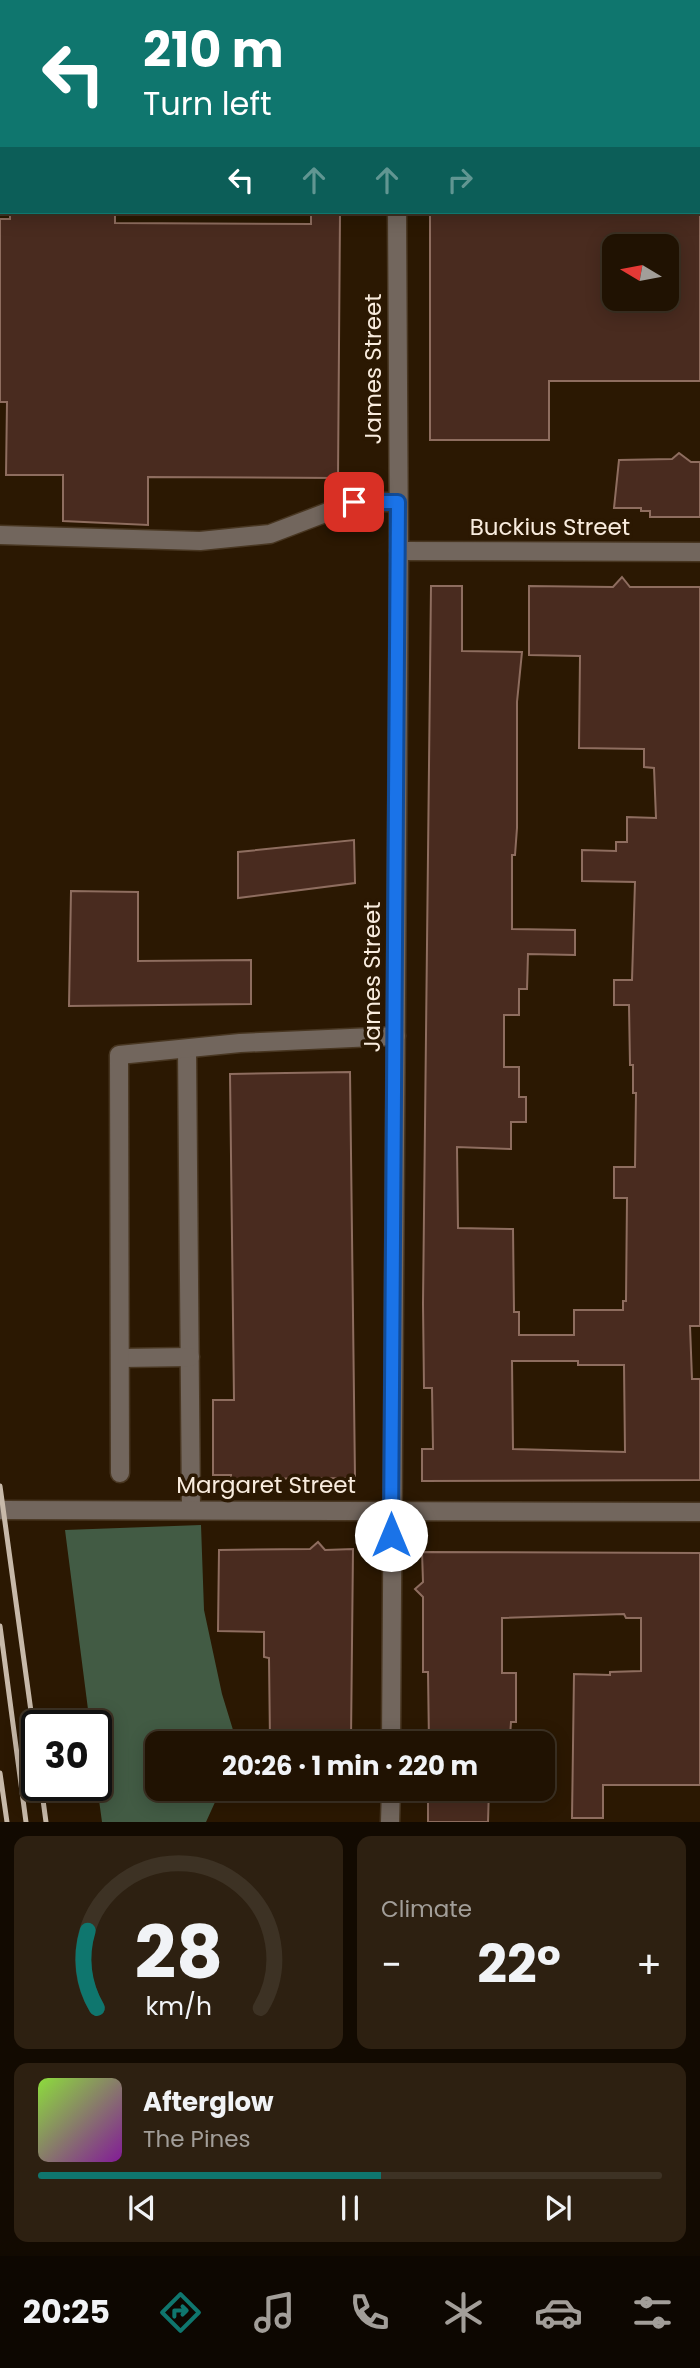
<!DOCTYPE html>
<meta charset="utf-8">
<style>
:root{--surface:#201202;--page:#2d2011;--text:#f1f3f6;--muted:#a29e99;--line:#3d3224;--accent:#0f766e}
body{margin:0;font-family:Poppins,sans-serif;background:var(--page);color:var(--text);height:100vh;display:flex;flex-direction:column;font-size:26px;white-space:nowrap}
*{box-sizing:border-box;margin:0}
p{font-size:23px;color:var(--muted)}
.icon{flex:none;width:38px;height:38px;fill:none;stroke:currentColor;stroke-width:2;stroke-linecap:round;stroke-linejoin:round}
.map{position:relative;height:1822px;overflow:hidden}
.drawer{display:flex;flex-direction:column;gap:14px;padding:14px;background:#120a01;flex:1}
.drawer>*{flex:none}
.hud{position:absolute;left:0px;top:0px;width:700px;height:214px;box-shadow:0 4px 18px #0003,0 0 0 2px var(--line);background:#0f766e;color:#fff;overflow:hidden}
.needle{width:46px;rotate:280deg}
.tools{position:absolute;left:602px;top:234px;display:grid;gap:14px}
.tools a{display:grid;place-items:center;width:77px;height:77px;border-radius:14px;background:var(--surface);box-shadow:0 4px 18px #0003,0 0 0 2px var(--line);font-size:35px}
.speed{position:absolute;left:21px;top:1710px;display:flex;gap:14px;font-size:35px;font-weight:700;text-align:center}
.speed>*{display:grid;place-content:center;width:91px;height:91px;border-radius:50%;background:var(--surface);box-shadow:0 4px 18px #0003,0 0 0 2px var(--line);line-height:1}
.speed .limit{border:4px solid #111;border-radius:10px;background:#fff;color:#111}
.pin{position:absolute;display:grid;place-items:center;width:60px;height:60px;color:#fff;margin:-30px;border-radius:14px;box-shadow:0 4px 10px #0006}
.me{position:absolute;width:77px;margin:-38px;rotate:0deg;stroke-linejoin:round;filter:drop-shadow(0 0 5px #0008)}
.turn{display:flex;align-items:center;gap:24px;height:147px;padding:0 28px;font-size:32px}
.turn .icon{width:91px;height:91px;stroke-width:2.5}
.turn b{display:block;font-size:49px;line-height:60px}
.lanes{display:flex;align-items:center;height:66px;padding:0 28px;background:#0003;justify-content:center;gap:35px;direction:ltr}
.lanes .off{opacity:.35}
.big{font-size:52px;font-weight:700;line-height:1.1}
.drawer .tile{flex:1;display:flex;flex-direction:column;justify-content:center;gap:10px;min-width:0;padding:0 24px;border-radius:14px;background:var(--page)}
.drawer .dial{align-items:center;gap:0}
.dial svg{height:182px;overflow:visible;fill:none;stroke:var(--line);stroke-width:7;stroke-linecap:round;text-anchor:middle}
.dial text{fill:var(--text);stroke:none}
.song{display:flex;align-items:center;gap:21px}
.cover{width:84px;height:84px;border-radius:10px;background:linear-gradient(135deg,hsl(90 70% 55%),hsl(290 70% 35%))}
.played{height:7px;border-radius:4px;background:linear-gradient(90deg,var(--accent) 55%,var(--line) 55%)}
.keys{display:flex;justify-content:space-around;direction:ltr}
.heat{display:flex;justify-content:space-between;align-items:center;font-size:38px;direction:ltr}
.drawer .tiles{flex:1;display:grid;gap:14px;grid-template-columns:1fr 1fr}
.tile:last-child{grid-column:span 2}
.trip{position:absolute;left:145px;top:1731px;width:410px;height:70px;border-radius:14px;background:var(--surface);box-shadow:0 4px 18px #0003,0 0 0 2px var(--line);font-weight:700;line-height:70px;text-align:center}
.menu{display:flex;height:112px;justify-content:space-around;align-items:center;background:#0d0701;color:var(--muted)}
.menu .icon{width:49px;height:49px}
.menu .current{color:var(--accent)}
.menu b{font-size:32px;color:var(--text)}
.map>svg:first-child{display:block}
.forest{fill:#425b44}
.building{fill:#492b1f;stroke:#8e6d5f;stroke-width:2;fill-rule:evenodd}
.lines{fill:none;stroke-linecap:round;stroke-linejoin:round}
.minor-casing{stroke:#483621;stroke-width:21}
.minor{stroke:#72665d;stroke-width:18}
.rail{stroke:#c7b9a9;stroke-width:5}
.route-casing{stroke:#114b97;stroke-width:18}
.route{stroke:#1a73e8;stroke-width:12}
.labels{text-anchor:middle;dominant-baseline:central;stroke-width:7;stroke-linejoin:round;paint-order:stroke}
.street-label{font-size:23px;fill:#f9ecde;stroke:#2b1802}
</style>
<div class="map">
<svg width="700" height="1822" viewBox="0 0 700 1822">
<rect width="100%" height="100%" fill="#2b1802"/>
<path class="forest" d="M201,1525L204,1610L222,1694L237,1743H158V1788L221,1789L206,1822H102L96,1778V1726L90,1725L65,1530Z"/>
<g class="building">
<path d="M10,212H115V223L311,224V212L340,213L338,478L148,477V525L63,521V475H6L7,402H0V219H10Z"/>
<path d="M430,212H700V381H549V440H430ZM614,247H667V299H614Z"/>
<path d="M679,453L691,462H700V517H650V511H641V508H614L619,460L672,459Z"/>
<path d="M622,577L630,587H700V1326H690L692,1379H700V1480L422,1481V1449H433L432,1388H424L423,1304L431,586H462V651L522,652L517,702V828L515,855H512V929L575,930V955L528,954L527,989H519V1015H504V1067H519V1097H526V1122H511V1149L457,1147L458,1228L513,1229L514,1312H519V1335H574V1310H623V1301H626L627,1198H614V1167H635L636,1093H633V1065H630L629,1005H614V980H632L635,882L582,881V850L616,851V842H627V817L656,818L654,768L644,767V749L579,748L580,656L529,655V586L613,587ZM512,1361H578V1365H624L625,1452L513,1449Z"/>
<path d="M354,840L355,883L238,898V852Z"/>
<path d="M71,891L138,892V961L251,960V1004L69,1006Z"/>
<path d="M350,1072L355,1478L231,1479V1475H213V1400H234L230,1074Z"/>
<path d="M318,1542L325,1550L353,1549L351,1739L270,1741L269,1658L264,1657V1632L218,1631L219,1550L310,1549Z"/>
<path d="M422,1552L700,1553V1785H603V1818H572L574,1674L610,1675V1672L641,1671V1618H626L624,1614L502,1618V1673H516V1722H511L510,1737L479,1736V1743H429L428,1672H423V1597L415,1589L423,1582Z"/>
<path d="M428,1788H489L488,1822H428Z"/>
</g>
<g class="lines">
<defs>
<g id="minor">
<path d="M395,0V2"/>
<path d="M698,147H700"/>
<path d="M0,166H2"/>
<path d="M0,535L200,541L270,534L354,502H398"/>
<path d="M399,551L700,552"/>
<path d="M187,1050L191,1510"/>
<path d="M121,1358L190,1357"/>
<path d="M120,1473L119,1055L240,1043L396,1036"/>
<path d="M0,1510L700,1512"/>
<path d="M391,1743L399,551L397,212"/>
<path d="M390,1822L391,1788"/>
</g>
</defs>
<use href="#minor" class="minor-casing"/>
<use href="#minor" class="minor"/>
<g class="rail">
<path d="M0,1486L37,1755"/>
<path d="M0,1626L26,1822"/>
<path d="M0,1773L7,1822"/>
<path d="M41,1785L46,1822"/>
</g>
</g>
<g class="lines">
<defs>
<path id="route" d="M354,502H398L391,1535"/>
</defs>
<use href="#route" class="route-casing"/>
<use href="#route" class="route"/>
</g>
<g class="labels">
<g class="street-label">
<text transform="translate(373 369) rotate(-90)">James Street</text>
<text x="550" y="527">Buckius Street</text>
<text transform="translate(372 977) rotate(-90)">James Street</text>
<text x="266" y="1485">Margaret Street</text>
</g>
</g>
</svg>
<div class="tools">
<a><svg class="needle" viewBox="-14 -14 28 28"><path d="M0-13l5 13h-10z" fill="#e53935"/><path d="M0 13l5-13h-10z" fill="#a29e99"/></svg></a>
</div>
<div class="speed"><div class="limit">30</div></div>
<div class="pin" style="left:354px;top:502px;background:#d93025"><svg class="icon" aria-label="arrive" viewBox="0 0 24 24"><path d="M6 21V4h12l-3 4 3 4H6"/></svg></div>
<svg class="me" style="left:391px;top:1535px" viewBox="-20 -20 40 40"><circle r="19" fill="#fff"/><path d="M0-13L10 11 0 6-10 11z" fill="#1a73e8"/></svg>
<div class="trip">20:26 · 1 min · 220 m</div>
<div class="hud">
<div class="turn"><svg class="icon" aria-label="left" viewBox="0 0 24 24"><path d="M17 20v-9H6M10 6l-5 5 5 5"/></svg><div><b>210 m</b>Turn left</div></div>
<div class="lanes"><svg class="icon" aria-label="left" viewBox="0 0 24 24"><path d="M17 20v-9H6M10 6l-5 5 5 5"/></svg><svg class="icon off" aria-label="ahead" viewBox="0 0 24 24"><path d="M12 20V5M6 11l6-6 6 6"/></svg><svg class="icon off" aria-label="ahead" viewBox="0 0 24 24"><path d="M12 20V5M6 11l6-6 6 6"/></svg><svg class="icon off" aria-label="right" viewBox="0 0 24 24"><path d="M7 20v-9h11M14 6l5 5-5 5"/></svg></div>
</div>
</div>
<section class="drawer">
<div class="tiles">
<div class="tile dial"><svg viewBox="0 0 100 80">
<path d="M14 69A42 42 0 1 1 86 69"/>
<path d="M14 69A42 42 0 0 1 10 35" stroke="#0f766e"/>
<text x="50" y="56" font-size="32" font-weight="700">28</text>
<text x="50" y="72" font-size="11">km/h</text>
</svg></div>
<div class="tile"><p>Climate</p>
<div class="heat"><a>−</a><b class="big">22°</b><a>+</a></div>
</div>
<div class="tile">
<div class="song"><i class="cover"></i><div><b>Afterglow</b><p>The Pines</p></div></div>
<div class="played"></div>
<div class="keys"><svg class="icon" aria-label="previous" viewBox="0 0 24 24"><path d="M18 5L8 12l10 7zM5 5v14"/></svg><svg class="icon" aria-label="pause" viewBox="0 0 24 24"><path d="M8 5v14M16 5v14"/></svg><svg class="icon" aria-label="next" viewBox="0 0 24 24"><path d="M6 5l10 7-10 7zM19 5v14"/></svg></div>
</div>
</div>
</section>
<nav class="menu">
<b>20:25</b>
<svg class="icon current" aria-label="directions" viewBox="0 0 24 24"><path d="M12 3l9 9-9 9-9-9zM9 14v-3h6M13 9l2 2-2 2"/></svg>
<svg class="icon" aria-label="music" viewBox="0 0 24 24"><path d="M9 18V5l10-2v13"/><circle cx="6" cy="18" r="3"/><circle cx="16" cy="16" r="3"/></svg>
<svg class="icon" aria-label="phone" viewBox="0 0 24 24"><path d="M5 4h4l2 5-3 2q2 4 5 5l2-3 5 2v4C11 20 4 13 5 4z"/></svg>
<svg class="icon" aria-label="climate" viewBox="0 0 24 24"><path d="M12 3v18M4 7l16 10M4 17L20 7"/></svg>
<svg class="icon" aria-label="car" viewBox="0 0 24 24"><path d="M5 17H2v-5l4-1 3-4h7l3 4 3 1v5h-3M9 17h6M6 11h13"/><circle cx="7" cy="17" r="2"/><circle cx="17" cy="17" r="2"/></svg>
<svg class="icon" aria-label="filters" viewBox="0 0 24 24"><path d="M4 7h16M4 17h16"/><circle cx="9" cy="7" r="2"/><circle cx="15" cy="17" r="2"/></svg>
</nav>
